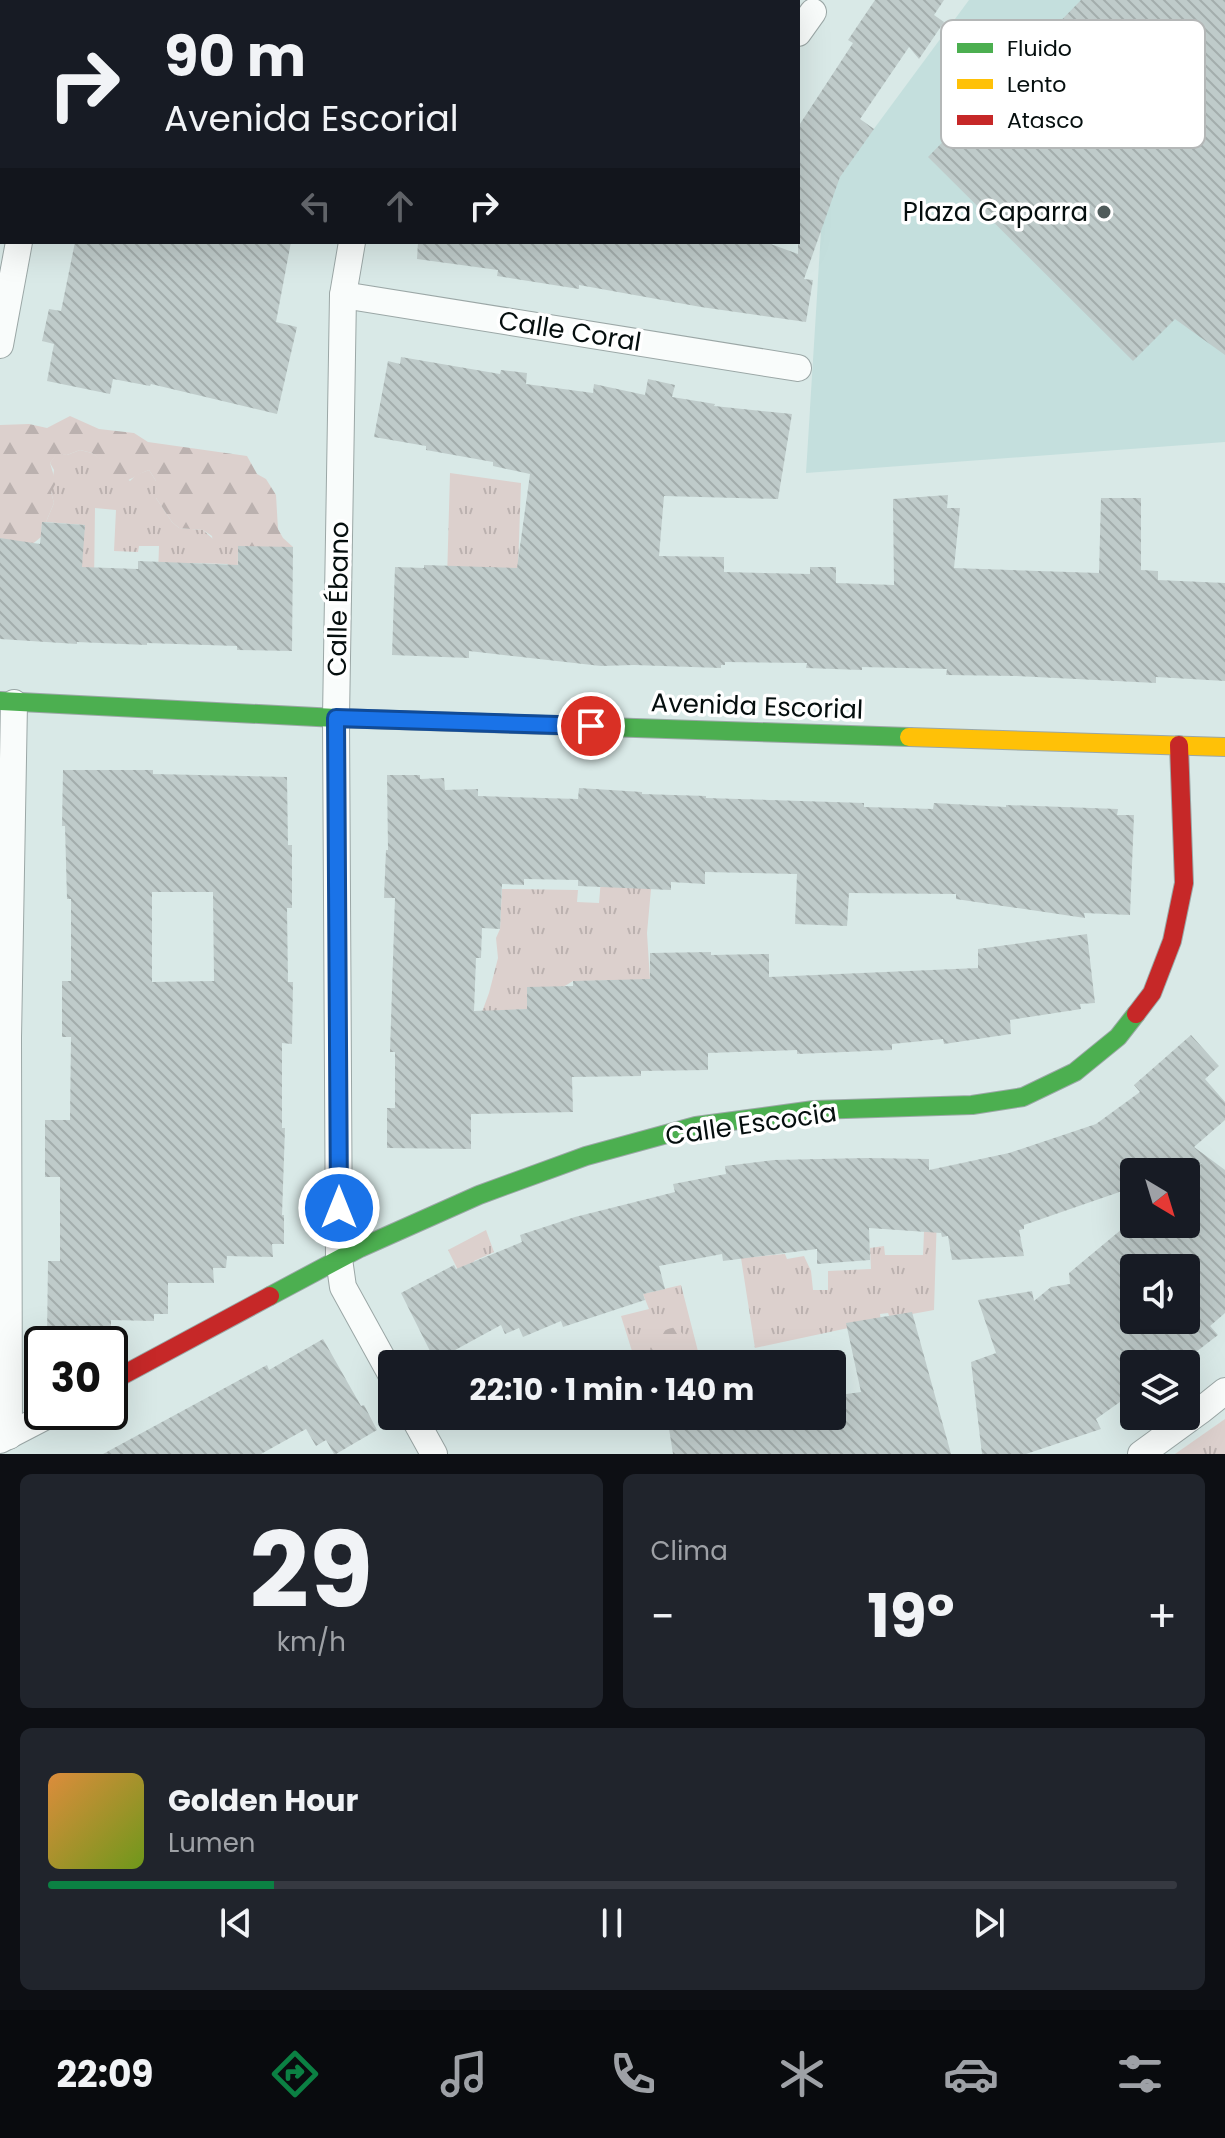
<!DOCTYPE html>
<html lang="es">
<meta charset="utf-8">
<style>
:root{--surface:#171b24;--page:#20242c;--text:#f1f3f6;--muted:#9ea1a6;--line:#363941;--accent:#0b8043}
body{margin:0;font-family:Poppins,sans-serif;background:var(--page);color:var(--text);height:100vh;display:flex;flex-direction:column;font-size:30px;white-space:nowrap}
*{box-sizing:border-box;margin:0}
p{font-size:26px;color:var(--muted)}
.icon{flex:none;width:44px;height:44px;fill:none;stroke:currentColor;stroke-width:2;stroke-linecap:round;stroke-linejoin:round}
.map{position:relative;height:1454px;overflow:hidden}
.sheet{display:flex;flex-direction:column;gap:20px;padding:20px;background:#0d0f14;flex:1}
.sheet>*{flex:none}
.guide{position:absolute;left:0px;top:0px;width:800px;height:244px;box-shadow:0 8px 32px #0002;background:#171b24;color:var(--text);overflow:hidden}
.needle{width:52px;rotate:142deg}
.fabs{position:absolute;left:1120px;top:1158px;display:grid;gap:16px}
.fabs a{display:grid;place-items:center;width:80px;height:80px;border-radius:8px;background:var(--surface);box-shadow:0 8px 32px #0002;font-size:40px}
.speed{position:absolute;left:24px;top:1326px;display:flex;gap:16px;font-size:40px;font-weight:700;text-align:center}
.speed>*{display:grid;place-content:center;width:104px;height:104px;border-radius:50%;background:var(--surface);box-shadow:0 8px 32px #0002;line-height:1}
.speed .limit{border:4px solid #111;border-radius:12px;background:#fff;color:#111}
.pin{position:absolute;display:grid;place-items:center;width:68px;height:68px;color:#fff;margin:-34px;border:4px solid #fff;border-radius:50%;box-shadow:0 2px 8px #0007}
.me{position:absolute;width:88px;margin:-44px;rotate:0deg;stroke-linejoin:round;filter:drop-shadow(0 0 6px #0008)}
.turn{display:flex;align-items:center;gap:28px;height:168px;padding:0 32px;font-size:36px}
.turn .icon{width:104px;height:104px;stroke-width:2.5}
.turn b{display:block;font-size:56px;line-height:68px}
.lanes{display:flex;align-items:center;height:76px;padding:0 32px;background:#0003;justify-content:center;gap:40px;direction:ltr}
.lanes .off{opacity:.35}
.big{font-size:60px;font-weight:700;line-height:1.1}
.sheet .widget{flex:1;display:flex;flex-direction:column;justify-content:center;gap:12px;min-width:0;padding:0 28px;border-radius:12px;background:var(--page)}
.sheet .dial{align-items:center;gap:0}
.dial b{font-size:104px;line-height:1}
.song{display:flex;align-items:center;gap:24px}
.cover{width:96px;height:96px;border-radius:12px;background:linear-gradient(135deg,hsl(30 70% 55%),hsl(80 70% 35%))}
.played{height:8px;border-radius:4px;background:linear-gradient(90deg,var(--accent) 20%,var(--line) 20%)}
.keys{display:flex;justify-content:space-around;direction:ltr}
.heat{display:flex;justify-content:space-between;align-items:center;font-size:44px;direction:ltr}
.sheet .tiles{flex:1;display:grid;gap:20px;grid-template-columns:1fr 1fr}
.widget:last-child{grid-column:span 2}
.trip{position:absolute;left:378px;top:1350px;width:468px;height:80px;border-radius:8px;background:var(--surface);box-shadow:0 8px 32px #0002;font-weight:700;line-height:80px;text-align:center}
.tabs{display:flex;height:128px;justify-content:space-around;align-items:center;background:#090b0e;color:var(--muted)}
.tabs .icon{width:56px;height:56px}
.tabs .active{color:var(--accent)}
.tabs b{font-size:36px;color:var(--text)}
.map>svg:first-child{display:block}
.built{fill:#c4dfdd}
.grass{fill:url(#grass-tufts)}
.forest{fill:url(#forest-firs)}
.building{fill:url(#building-back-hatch);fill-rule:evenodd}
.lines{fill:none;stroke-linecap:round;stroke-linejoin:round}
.street-casing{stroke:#9ba7a6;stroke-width:28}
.fast-casing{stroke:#9ba7a6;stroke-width:20}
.slow-casing{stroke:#9ba7a6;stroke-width:20}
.jam-casing{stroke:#9ba7a6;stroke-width:20}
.street{stroke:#f9fcfb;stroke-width:26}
.fast{stroke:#4caf50;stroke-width:18}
.slow{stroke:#ffc107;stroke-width:18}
.jam{stroke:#c62828;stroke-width:18}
.route-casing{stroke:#114b97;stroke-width:20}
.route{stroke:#1a73e8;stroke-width:14}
.poi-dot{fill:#4f5b5a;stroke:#fff;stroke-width:3}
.labels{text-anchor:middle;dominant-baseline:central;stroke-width:7;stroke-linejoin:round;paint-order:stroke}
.poi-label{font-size:26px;fill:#050e0e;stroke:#fff;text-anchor:end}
.street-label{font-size:26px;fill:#050e0e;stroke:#fff}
.key{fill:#fff;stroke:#b4b7b7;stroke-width:2}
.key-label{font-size:22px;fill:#050e0e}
</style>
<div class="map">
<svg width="1225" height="1454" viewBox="0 0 1225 1454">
<defs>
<pattern id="grass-tufts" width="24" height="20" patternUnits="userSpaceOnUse" patternTransform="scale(2)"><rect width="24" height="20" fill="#dcd0cd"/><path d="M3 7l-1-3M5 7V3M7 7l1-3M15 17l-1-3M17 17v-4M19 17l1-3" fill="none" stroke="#bbb1af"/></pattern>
<pattern id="forest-firs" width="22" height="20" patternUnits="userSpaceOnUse" patternTransform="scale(2)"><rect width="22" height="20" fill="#dcd0cd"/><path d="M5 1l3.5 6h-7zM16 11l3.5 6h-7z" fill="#bbb1af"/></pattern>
<pattern id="building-back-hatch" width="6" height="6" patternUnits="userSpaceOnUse" patternTransform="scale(2)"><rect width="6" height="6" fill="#bfcbca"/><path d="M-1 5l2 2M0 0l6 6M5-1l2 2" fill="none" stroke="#a3adac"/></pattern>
</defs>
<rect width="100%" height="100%" fill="#d9e9e7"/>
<path class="built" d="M969,0H1225V442L806,473L822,215L831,187Z"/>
<g class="grass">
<path d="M80,450L92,453L130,481L136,475L149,470L156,481V498L172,522L179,528L203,530L222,547H238L237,638L225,637L228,564L190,563L158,575L159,546H139L138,552L114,551L116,510L95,508L94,583L78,580L85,525L46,522L54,503L51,492L54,470L50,463L57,453L67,455Z"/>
<path d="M450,473L521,483L515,653L506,568L445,651Z"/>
<path d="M653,830L651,889L647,933L650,980L573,981L527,1009L482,1012L489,993L498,958L496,938L500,929L502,889L578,890L577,902L599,903L601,879Z"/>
<path d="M938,1183L934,1310L890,1318L888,1313L880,1314L881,1321L755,1348L741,1258L785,1254L787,1259L804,1256L811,1271L813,1290H828V1271L871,1269L870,1248L884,1246L885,1255H923L924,1232Z"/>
<path d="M486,1230L494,1252L474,1261L481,1277L464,1282L448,1250Z"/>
<path d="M681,1285L701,1363L636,1364L621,1316L649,1309L643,1294Z"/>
<path d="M1225,1419V1454H1175Z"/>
</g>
<g class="forest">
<path d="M70,416L99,429L134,433L148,442L247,456L257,474L266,479L276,495L278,529L283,538L293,547H222L213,543L212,536L203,530L179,528L172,522L156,498V481L149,470C137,474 130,481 118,484L104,473L103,462L92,453L80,450L67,455L57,454L50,463L56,483L51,492L54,503L46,522H42L41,537L30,546L0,538V425L29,424L47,428Z"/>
<path d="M677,1327L686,1338L685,1361L679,1364H659L650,1349C657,1335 662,1329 677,1327Z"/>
</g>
<g class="building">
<path d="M875,0H944L934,15L944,22L919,59L909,47L860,119L874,129L840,177L804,279L813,280L806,322L701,307L579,285V289L497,276L498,270L417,259L418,242H765L798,254V127L853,43L848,40Z"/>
<path d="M1081,0H1225V355L1175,319L1133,361L928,157Z"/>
<path d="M75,242H291L276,322L297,327L277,414L151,384L150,386L113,379L110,394L47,381L54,344L42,341L49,309L61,311Z"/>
<path d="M401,357L500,374L501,370L527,373L526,384L593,393L594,384L645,395L648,379L675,385L672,397L715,404L714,406L792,414L778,499L664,496L659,556L724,557V572L810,574V567H836V583L894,585L893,499L948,495L947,508H960L954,568L1099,573L1101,498H1141V570L1158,571V580L1225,583V681L1156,677V683L1016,676L946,675L947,669L862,667V670L806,668L807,663L725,662V665H721V668L634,665L601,666L469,651V658L392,655L395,567L424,568V565L517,568L530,474L493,466V462L426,450V446L374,437L388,361L400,364Z"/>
<path d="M42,522L85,525L82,567L138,569V561L238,565V546L293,547L292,651L237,650V646L147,643V645L77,642V644L0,639V538L40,544Z"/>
<path d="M63,770H153V774L287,777L288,845H292V908H287L288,982H293L292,1044L282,1043V1128H285L282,1215H284V1244H272L273,1257L227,1256L226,1268H213L214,1283H168V1314H154V1321L111,1320V1338H47L48,1261H60V1177H45V1120H70L71,1037H62V981H71V899H67L65,826H62ZM152,892H213L214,981L152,982Z"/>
<path d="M387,775H420V779L444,778L445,790L478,789V796L578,799L579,788L642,792V794L706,796V798L864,803V807L933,809L934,803L1006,807V805L1118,809L1117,815H1134L1130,915L1084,913L1085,918L956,899V894L849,893L847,926L795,924L797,874L705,872V884L671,882V890L578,886V880L524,879V885L502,884L500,929L482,928L481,958H476L474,1011L527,1009V987L573,986V981L650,979V953L711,952V955L769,954V977L978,968V949L1087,934L1095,1003L1080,1004L1081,1009L1010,1020L1011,1034L944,1044L943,1039L892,1044V1050L797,1054V1050L708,1053V1070L641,1071V1076L572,1077L573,1112L471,1114V1149L387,1148V1108H395V1052H390L395,898H384L386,850H388Z"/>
<path d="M1191,1035L1219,1066L1205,1079L1225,1102V1120L1194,1147L1225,1170V1313L1210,1326L1218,1335L1196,1352L1198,1355L1184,1364H1134V1392L1096,1419L1101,1429L1026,1454H982L971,1362L996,1353L978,1300L1032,1291L1034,1301L1051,1287L1070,1284L1069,1273L1128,1224H1186V1176L1202,1163L1176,1172H1134V1187L1024,1225V1229L1019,1230L1024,1256L952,1260L948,1236L942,1237L941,1233L869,1228L870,1260L817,1264V1249L723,1261L722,1254L659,1266L665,1289L643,1294L645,1300L563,1327L561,1321L523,1337L519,1328L505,1334L501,1325L435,1361L401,1293L454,1265L456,1269L522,1242L520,1235L575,1217L675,1192L673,1184L726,1174L725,1166L774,1160L866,1158L929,1159V1170L1009,1153L1096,1124L1140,1092L1134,1085ZM1134,1268H1186V1320H1134Z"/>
<path d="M912,1312L951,1454H673L667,1416H832V1396L861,1392L846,1323Z"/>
<path d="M323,1339L361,1406L364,1405L377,1430L336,1454H334L326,1440L316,1446L306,1429L261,1454H103L267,1365L269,1370Z"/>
</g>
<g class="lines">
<defs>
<g id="street">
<path d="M158,0L167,2"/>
<path d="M501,0L506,2"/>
<path d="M63,2V0"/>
<path d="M403,2L404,0"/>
<path d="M798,33L813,12"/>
<path d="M352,242L343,295L336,718L339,1259L343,1287L392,1376"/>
<path d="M343,295L798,368"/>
<path d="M0,345L19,242"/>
<path d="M413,1416L434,1454"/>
<path d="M9,1436L8,1038L14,703"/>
<path d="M0,1440L54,1412"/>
<path d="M1141,1454L1200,1411L1225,1391"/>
</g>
<g id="fast">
<path d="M0,701L336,718L909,737"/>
<path d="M270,1296L360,1248L479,1195L586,1156L696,1126L814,1110L972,1105L1023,1097L1075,1072L1118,1037L1136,1014"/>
</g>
<path id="slow" d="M909,737L1225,747"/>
<g id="jam">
<path d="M1136,1014L1152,993L1172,941L1184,883L1179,745"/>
<path d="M110,1382L270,1296"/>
</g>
</defs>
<use href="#street" class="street-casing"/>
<use href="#fast" class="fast-casing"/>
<use href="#slow" class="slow-casing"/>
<use href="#jam" class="jam-casing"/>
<use href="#street" class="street"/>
<use href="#fast" class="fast"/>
<use href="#slow" class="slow"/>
<use href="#jam" class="jam"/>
</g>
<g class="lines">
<defs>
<path id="route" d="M339,1208L336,718L591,726"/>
</defs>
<use href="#route" class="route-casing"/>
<use href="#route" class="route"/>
</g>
<circle class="poi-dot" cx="1104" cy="212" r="8"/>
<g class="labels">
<g class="poi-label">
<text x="1088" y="212">Plaza Caparra</text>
</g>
<g class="street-label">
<text transform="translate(570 331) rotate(9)">Calle Coral</text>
<text transform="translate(338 599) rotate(-89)">Calle Ébano</text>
<text transform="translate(757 706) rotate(2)">Avenida Escorial</text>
<text transform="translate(751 1124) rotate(-8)">Calle Escocia</text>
</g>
</g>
<rect x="941" y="20" width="264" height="128" rx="12" class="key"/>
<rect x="957" y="43" width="36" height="10" fill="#4caf50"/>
<rect x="957" y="79" width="36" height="10" fill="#ffc107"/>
<rect x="957" y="115" width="36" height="10" fill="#c62828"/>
<g class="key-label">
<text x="1007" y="56">Fluido</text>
<text x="1007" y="92">Lento</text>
<text x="1007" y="128">Atasco</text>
</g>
</svg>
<div class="fabs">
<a><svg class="needle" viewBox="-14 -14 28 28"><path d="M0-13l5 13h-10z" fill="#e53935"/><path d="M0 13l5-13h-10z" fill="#9ea1a6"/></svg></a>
<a><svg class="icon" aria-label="sound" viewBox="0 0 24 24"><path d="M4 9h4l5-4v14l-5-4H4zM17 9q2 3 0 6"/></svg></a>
<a><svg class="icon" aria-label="layers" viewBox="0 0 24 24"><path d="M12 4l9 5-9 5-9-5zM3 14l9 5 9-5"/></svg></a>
</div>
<div class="speed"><div class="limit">30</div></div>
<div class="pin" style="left:591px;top:726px;background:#d93025"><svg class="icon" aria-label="arrive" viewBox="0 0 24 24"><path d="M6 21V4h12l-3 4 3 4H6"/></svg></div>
<svg class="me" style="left:339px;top:1208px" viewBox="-20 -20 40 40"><circle r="17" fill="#1a73e8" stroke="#fff" stroke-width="3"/><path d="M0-11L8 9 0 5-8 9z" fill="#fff"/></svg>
<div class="trip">22:10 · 1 min · 140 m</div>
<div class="guide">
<div class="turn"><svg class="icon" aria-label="right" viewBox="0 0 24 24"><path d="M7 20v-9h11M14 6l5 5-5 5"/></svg><div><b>90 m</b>Avenida Escorial</div></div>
<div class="lanes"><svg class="icon off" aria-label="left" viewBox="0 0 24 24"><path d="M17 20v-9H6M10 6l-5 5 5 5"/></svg><svg class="icon off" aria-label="ahead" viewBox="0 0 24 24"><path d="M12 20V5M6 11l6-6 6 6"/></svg><svg class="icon" aria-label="right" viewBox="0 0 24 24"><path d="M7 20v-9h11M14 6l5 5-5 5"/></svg></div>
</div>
</div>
<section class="sheet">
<div class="tiles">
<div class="widget dial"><b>29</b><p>km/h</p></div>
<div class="widget"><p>Clima</p>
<div class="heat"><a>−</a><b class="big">19°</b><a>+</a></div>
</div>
<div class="widget">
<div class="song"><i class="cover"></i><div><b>Golden Hour</b><p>Lumen</p></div></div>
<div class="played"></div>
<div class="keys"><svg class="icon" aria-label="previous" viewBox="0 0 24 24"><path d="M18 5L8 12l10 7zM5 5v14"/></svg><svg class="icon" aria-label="pause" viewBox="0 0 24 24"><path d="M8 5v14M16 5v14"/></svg><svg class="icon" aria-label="next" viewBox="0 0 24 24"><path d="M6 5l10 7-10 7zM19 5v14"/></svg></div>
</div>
</div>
</section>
<nav class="tabs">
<b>22:09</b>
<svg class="icon active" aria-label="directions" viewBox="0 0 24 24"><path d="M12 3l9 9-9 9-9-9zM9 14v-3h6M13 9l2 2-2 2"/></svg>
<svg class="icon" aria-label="music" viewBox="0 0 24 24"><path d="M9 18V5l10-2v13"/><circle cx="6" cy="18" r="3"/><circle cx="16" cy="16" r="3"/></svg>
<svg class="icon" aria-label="phone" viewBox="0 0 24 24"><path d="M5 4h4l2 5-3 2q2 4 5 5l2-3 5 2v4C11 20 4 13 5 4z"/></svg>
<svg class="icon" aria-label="climate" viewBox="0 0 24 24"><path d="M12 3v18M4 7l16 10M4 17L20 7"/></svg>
<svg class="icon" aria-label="car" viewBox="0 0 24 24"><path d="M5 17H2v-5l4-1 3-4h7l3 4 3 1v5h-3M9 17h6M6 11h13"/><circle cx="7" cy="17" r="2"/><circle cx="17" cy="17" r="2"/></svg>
<svg class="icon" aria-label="filters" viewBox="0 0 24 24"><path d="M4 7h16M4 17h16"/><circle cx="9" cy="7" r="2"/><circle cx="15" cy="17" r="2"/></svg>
</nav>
